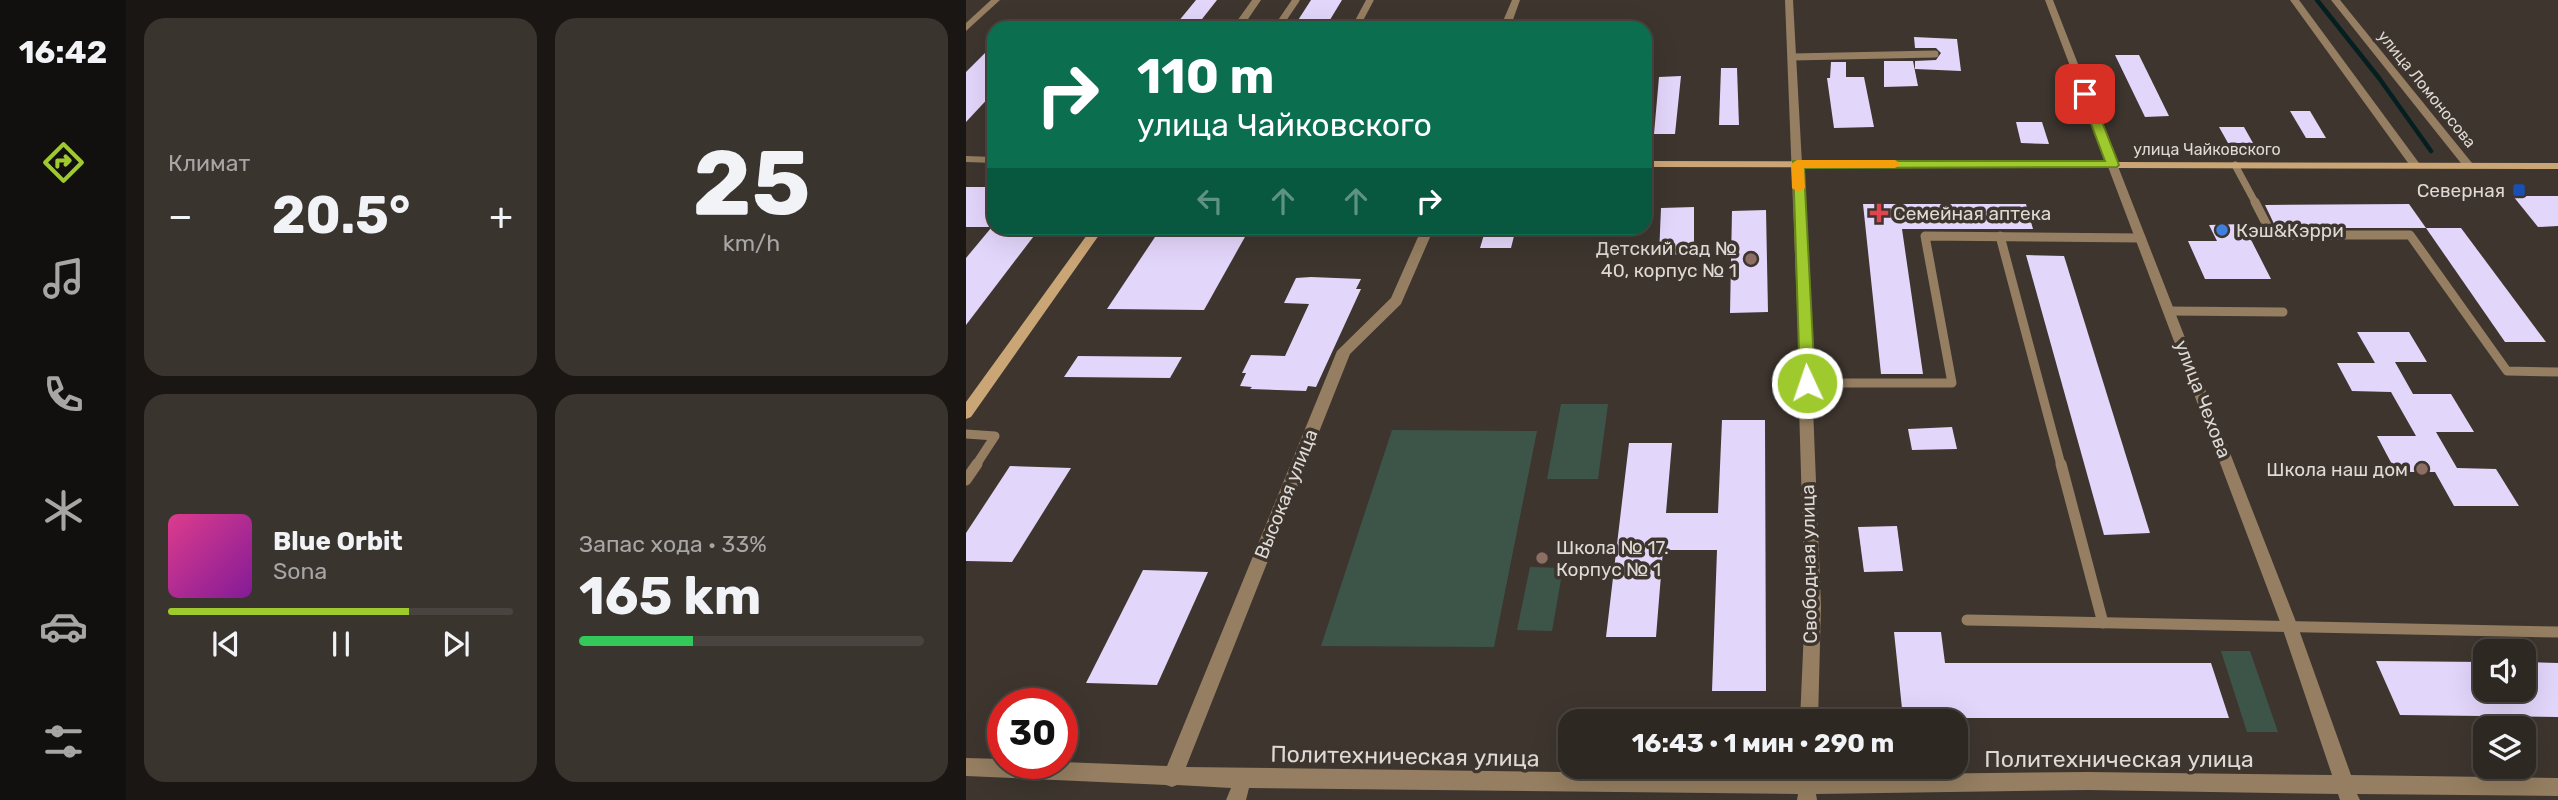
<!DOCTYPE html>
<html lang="ru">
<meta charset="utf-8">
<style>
:root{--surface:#2e2822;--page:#3a342f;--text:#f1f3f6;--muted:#a7a6a5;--line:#494440;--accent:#9fca2d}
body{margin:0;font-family:Rubik,sans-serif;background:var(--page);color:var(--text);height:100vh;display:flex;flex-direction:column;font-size:26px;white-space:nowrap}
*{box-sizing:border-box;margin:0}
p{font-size:23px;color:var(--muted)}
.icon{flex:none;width:38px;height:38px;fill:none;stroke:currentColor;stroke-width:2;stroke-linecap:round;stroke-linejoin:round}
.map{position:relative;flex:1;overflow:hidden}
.sheet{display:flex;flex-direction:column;gap:18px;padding:18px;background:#191613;width:840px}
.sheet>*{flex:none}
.hud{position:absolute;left:21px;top:21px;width:665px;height:214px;border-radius:21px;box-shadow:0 7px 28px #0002,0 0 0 2px var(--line);background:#0b6e4f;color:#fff;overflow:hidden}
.tools{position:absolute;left:1507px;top:639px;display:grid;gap:14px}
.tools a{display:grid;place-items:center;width:63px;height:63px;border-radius:14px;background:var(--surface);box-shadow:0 7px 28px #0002,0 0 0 2px var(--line);font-size:35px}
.speed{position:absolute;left:21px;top:688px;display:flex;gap:14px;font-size:35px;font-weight:700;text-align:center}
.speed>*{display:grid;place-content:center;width:91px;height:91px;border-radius:50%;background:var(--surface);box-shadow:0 7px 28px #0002,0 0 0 2px var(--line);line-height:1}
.speed .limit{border:10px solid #d22;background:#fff;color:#111}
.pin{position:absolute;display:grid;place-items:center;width:60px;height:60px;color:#fff;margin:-30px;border-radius:14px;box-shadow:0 4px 10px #0006}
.me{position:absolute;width:77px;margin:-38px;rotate:357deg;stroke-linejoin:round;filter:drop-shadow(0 0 5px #0008)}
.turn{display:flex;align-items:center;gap:24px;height:147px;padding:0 35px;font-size:32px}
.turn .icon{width:91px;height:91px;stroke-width:2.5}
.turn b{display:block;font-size:49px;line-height:60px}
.lanes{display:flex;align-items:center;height:66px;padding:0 35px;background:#0003;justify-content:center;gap:35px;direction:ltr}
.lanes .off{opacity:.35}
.big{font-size:52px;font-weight:700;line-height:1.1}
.sheet .card{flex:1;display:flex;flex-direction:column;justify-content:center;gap:10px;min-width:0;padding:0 24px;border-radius:21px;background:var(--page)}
.sheet .dial{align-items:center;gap:0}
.dial b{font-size:91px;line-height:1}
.song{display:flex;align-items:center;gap:21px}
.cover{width:84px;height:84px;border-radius:10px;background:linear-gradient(135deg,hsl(330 70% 55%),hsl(290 70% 35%))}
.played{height:7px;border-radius:4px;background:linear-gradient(90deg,var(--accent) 70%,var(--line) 70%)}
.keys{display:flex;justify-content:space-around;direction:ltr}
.heat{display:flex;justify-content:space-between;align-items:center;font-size:38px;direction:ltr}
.charge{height:10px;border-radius:5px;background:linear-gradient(90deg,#34c759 33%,var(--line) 0)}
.sheet .tiles{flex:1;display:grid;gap:18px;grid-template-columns:repeat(2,1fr)}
.trip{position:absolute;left:592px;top:709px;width:410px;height:70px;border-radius:21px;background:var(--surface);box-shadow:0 7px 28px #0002,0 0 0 2px var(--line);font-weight:700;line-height:70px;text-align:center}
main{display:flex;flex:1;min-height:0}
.tabs{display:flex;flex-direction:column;width:126px;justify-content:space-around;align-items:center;background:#12100e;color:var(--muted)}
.tabs .icon{width:49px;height:49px}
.tabs .current{color:var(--accent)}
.tabs b{font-size:32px;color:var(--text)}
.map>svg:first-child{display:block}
.green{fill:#3d5549}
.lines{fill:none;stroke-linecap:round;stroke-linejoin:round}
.stream{stroke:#051f20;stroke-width:4.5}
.building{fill:#e3d6fb}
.service-far2{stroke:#957e61;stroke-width:7}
.service-far1{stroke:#957e61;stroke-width:9}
.service{stroke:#957e61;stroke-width:11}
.minor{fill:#957e61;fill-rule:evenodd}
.tertiary{fill:#957e61;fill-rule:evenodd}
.secondary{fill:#caa576;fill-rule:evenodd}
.route{fill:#9fca2d;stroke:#67831d;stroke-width:2}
.slow{fill:#f59e0b}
.transit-dot{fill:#1a4fb4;stroke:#3d352e;stroke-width:2.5}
.health-dot{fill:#e0444e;stroke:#3d352e;stroke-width:2.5}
.shop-dot{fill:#3f7fe0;stroke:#3d352e;stroke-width:2.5}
.education-dot{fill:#8d6e63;stroke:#3d352e;stroke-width:2.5}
.labels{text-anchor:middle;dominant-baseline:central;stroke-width:7;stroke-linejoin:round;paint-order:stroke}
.far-street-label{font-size:16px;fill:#dfd9d5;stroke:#3d352e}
.poi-label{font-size:19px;fill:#dfd9d5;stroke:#3d352e;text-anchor:end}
.street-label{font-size:19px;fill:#dfd9d5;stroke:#3d352e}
.near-street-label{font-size:23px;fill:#dfd9d5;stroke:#3d352e}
</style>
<main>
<nav class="tabs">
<b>16:42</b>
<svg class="icon current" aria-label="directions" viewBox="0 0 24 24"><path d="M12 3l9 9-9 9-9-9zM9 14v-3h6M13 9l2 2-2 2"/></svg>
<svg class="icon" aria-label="music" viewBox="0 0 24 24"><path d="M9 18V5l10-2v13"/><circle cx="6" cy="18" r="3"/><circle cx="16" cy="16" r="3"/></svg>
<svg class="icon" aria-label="phone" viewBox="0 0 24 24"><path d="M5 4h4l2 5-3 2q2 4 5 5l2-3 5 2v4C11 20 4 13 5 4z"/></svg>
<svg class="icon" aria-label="climate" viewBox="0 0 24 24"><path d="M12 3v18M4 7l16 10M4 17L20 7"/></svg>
<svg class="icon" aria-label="car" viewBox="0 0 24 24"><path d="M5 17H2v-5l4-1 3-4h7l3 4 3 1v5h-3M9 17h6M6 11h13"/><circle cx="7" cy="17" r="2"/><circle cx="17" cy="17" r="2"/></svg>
<svg class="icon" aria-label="filters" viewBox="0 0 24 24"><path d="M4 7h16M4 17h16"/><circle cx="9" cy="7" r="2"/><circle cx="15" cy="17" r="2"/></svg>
</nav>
<section class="sheet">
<div class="tiles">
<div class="card"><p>Климат</p>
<div class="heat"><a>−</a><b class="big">20.5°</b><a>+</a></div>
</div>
<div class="card dial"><b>25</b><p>km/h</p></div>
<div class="card">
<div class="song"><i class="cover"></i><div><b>Blue Orbit</b><p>Sona</p></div></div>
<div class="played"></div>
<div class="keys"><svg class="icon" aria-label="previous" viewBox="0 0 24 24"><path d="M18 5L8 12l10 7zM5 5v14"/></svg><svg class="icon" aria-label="pause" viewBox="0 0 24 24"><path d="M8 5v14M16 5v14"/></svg><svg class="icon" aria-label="next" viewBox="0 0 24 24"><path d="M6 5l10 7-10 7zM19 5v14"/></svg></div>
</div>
<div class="card"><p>Запас хода · 33%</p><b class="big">165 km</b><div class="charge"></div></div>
</div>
</section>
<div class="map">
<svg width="1592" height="800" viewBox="0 0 1592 800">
<rect width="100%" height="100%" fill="#3d352e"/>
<g class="green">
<path d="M595,404H642L632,479H581Z"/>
<path d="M426,430L571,431L528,647L355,646Z"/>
<path d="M564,567L597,568L586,631L551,630Z"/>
<path d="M1255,651H1284L1312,732H1281Z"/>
</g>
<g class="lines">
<path class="stream" d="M1351,0L1413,78L1465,151"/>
</g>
<g class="building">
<path d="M230,0H251L229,28H207Z"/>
<path d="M345,0H376L359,28H327Z"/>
<path d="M948,37L991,39L995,71L949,69V61L970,60L975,53L970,48H949Z"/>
<path d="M28,44V92L0,122V72Z"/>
<path d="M1149,55H1173L1203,116L1179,117Z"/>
<path d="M918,61H947L952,86L918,87Z"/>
<path d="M865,62H880V77H898L908,127L868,128L861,78H864Z"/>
<path d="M755,68H771L773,125H753Z"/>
<path d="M715,76L709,134H688L693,77Z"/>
<path d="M1324,111H1344L1360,138H1340Z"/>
<path d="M1050,122H1076L1083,144L1055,143Z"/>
<path d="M1253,127H1278L1287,143H1262Z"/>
<rect x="0" y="187" width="28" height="40"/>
<path d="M1547,196H1592V226L1572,227Z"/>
<path d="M897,204H1060L1067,229H936L957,374H915Z"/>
<path d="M1443,204L1460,228H1310L1299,205Z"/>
<path d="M728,207V254L693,255L695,208Z"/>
<path d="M800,210L802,312L764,313L766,211Z"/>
<path d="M1277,224L1305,279H1239L1222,241H1251L1243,225Z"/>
<path d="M25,228H74L0,325V258Z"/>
<path d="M195,228H284L238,310L141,309Z"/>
<path d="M520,228H550L545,248H514Z"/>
<path d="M1460,228H1495L1580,342H1539Z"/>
<path d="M1060,255L1098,256L1184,533L1138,535Z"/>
<path d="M345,277L395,279L390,289H395L350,387L342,386L340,391L284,389L286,387L274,386L280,373H276L285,355L319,356L343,304L318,303L330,278Z"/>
<path d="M1391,332H1443L1461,362H1429L1447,394H1485L1508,432H1470L1491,468L1530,469L1553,506H1488L1469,472H1430L1411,436H1450L1425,392L1386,391L1371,363H1409Z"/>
<path d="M112,356L216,357L204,378L98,377Z"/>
<path d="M756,420H799L800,691H746L751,550H697L690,637H640L663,443H706L700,513H752Z"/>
<path d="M986,427L991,449L946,450L942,429Z"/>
<path d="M44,466L105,468L46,562L0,561V533Z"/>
<path d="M931,526L937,571L898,572L892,527Z"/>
<path d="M177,570L242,572L191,685L120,683Z"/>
<path d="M928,632H975L979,663H1245L1263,718H937Z"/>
<path d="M1410,661L1519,662V690H1558V662L1592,663V717L1434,715Z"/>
</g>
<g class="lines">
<g class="service-far2">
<path d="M311,28L330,0"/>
<path d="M389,28L404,0"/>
<path d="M826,57L969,54"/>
<path d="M1269,165L1290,204"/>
</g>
<g class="service-far1">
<path d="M1289,202L1306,235H1444L1541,371L1592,372"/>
<path d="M1034,236L1095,465"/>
<path d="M1203,311L1317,312"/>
<path d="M841,383H986L959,236L1175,238"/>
<path d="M0,434L29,436L10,465"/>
</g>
<g class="service">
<path d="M1095,464L1137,623"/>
<path d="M0,480L11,464"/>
<path d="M1001,620L1592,632"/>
</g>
<g class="minor">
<path d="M25,0H34L0,31V23Z"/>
<path d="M286,0H295L276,28H266Z"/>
<path d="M546,0H554L544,28H534Z"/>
<path d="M819,0H827L848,383L846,387H836L834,383Z"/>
<path d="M1079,0H1087L1332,627L1385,775L1592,778V796L1391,794L1394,800H1374L1372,794L1122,790L850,794L851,800H831L832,794L283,788L280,800H260L265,788L211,785L206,787L200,785L0,776V758L37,759V763L96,762L201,766L371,351L425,298L456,228H468L435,304L384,354L220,767L832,775V766H850V775L1122,772L1366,775L1316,627Z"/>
<path d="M1324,0H1333L1453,163V167H1445Z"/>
<path d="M1365,0H1374L1506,163V167H1498Z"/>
<path d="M840,401L845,403L847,407L855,606L852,721H834L839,606L833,407L835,403Z"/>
</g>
<path class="tertiary" d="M0,156L28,157V163L0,162Z"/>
<g class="secondary">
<path d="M679,161L1592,163V169L679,167Z"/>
<path d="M126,228H138L5,417L0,419V402Z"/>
</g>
</g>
<path class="route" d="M1115,92L1125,94L1153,165L1151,167L838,168L849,383L841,389L836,387L834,383L827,161H1139L1114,94Z"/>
<path class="slow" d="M831,160H929L935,164L929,168H838L839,188L832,192L826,188L825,164Z"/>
<rect class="transit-dot" x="1546" y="183" width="14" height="14" rx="3.5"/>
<path class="health-dot" d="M909.5 202.5h7v7h7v7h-7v7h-7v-7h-7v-7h7z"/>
<circle class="shop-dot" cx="1256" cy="230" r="7"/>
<g class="education-dot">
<circle cx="785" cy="259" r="7"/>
<circle cx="1456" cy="469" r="7"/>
<circle cx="576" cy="558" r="7"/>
</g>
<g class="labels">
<g class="far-street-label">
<text transform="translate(1461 89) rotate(51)">улица Ломоносова</text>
<text x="1241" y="149">улица Чайковского</text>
</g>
<g class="poi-label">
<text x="1539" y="190">Северная</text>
<text x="927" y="213" text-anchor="start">Семейная аптека</text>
<text x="1270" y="230" text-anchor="start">Кэш&amp;Кэрри</text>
<text x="771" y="248">Детский сад №<tspan x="771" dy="22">40, корпус № 1</tspan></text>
<text x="1442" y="469">Школа наш дом</text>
<text x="590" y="547" text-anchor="start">Школа № 17.<tspan x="590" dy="22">Корпус № 1</tspan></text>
</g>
<g class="street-label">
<text transform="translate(1237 399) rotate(69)">улица Чехова</text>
<text transform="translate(320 494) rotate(-68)">Высокая улица</text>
<text transform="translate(843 564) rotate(-91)">Свободная улица</text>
</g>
<g class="near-street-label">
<text transform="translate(439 756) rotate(1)">Политехническая улица</text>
<text x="1153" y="759">Политехническая улица</text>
</g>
</g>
</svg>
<div class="tools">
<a><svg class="icon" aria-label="sound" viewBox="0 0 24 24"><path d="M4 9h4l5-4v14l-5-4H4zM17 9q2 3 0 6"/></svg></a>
<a><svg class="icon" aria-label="layers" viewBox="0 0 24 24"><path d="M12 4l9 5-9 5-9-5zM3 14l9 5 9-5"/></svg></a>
</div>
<div class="speed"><div class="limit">30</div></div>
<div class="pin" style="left:1119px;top:94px;background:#d93025"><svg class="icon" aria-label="arrive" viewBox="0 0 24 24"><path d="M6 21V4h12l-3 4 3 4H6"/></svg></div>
<svg class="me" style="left:841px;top:383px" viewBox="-20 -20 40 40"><circle r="17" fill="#9fca2d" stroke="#fff" stroke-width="3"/><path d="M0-11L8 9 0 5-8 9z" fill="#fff"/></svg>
<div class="trip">16:43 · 1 мин · 290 m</div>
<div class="hud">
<div class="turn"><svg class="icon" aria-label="right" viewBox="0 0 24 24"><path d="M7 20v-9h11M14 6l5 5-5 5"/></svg><div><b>110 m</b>улица Чайковского</div></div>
<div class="lanes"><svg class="icon off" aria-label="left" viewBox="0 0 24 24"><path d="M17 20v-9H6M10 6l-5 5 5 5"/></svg><svg class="icon off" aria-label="ahead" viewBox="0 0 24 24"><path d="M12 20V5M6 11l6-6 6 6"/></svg><svg class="icon off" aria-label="ahead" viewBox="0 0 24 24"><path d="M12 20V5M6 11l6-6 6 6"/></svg><svg class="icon" aria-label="right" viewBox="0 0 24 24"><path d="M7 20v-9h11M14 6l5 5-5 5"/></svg></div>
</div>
</div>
</main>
